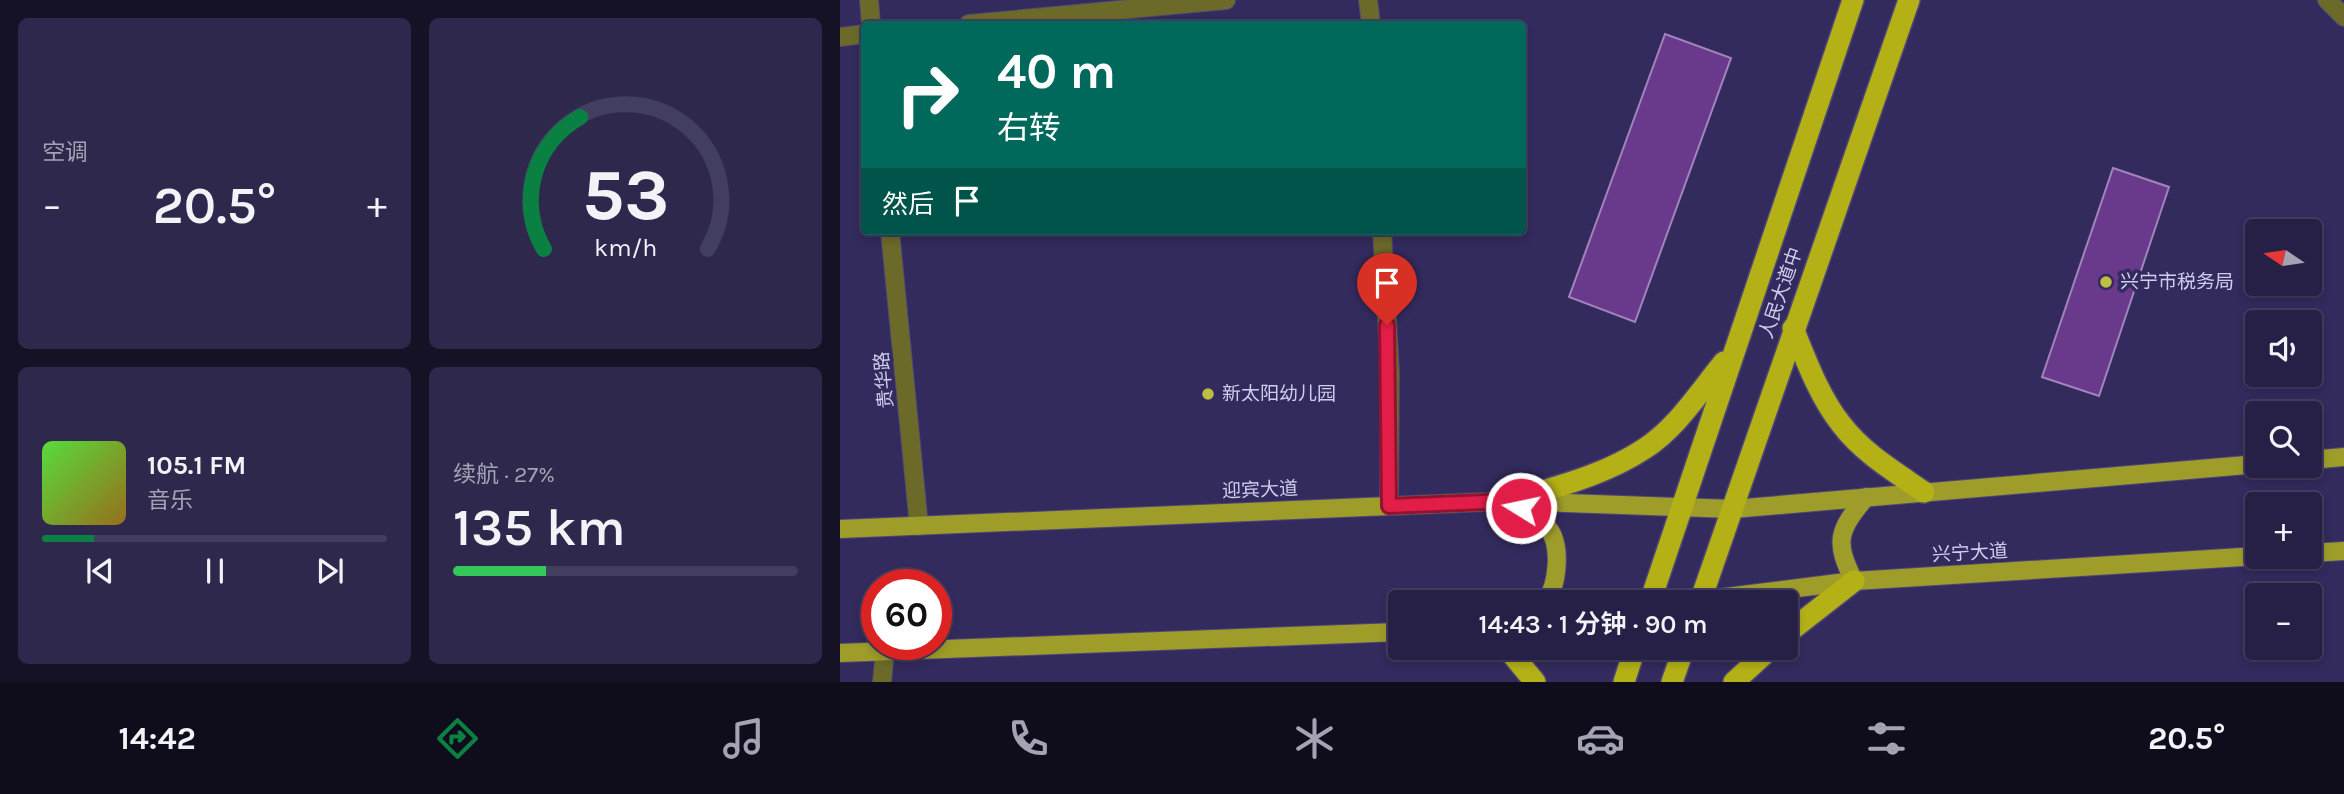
<!DOCTYPE html>
<html lang="zh">
<meta charset="utf-8">
<style>
:root{--surface:#262046;--page:#2e284d;--text:#f1f3f6;--muted:#a4a3b3;--line:#423e5f;--accent:#0b8043}
body{margin:0;font-family:Karla,"Noto Sans SC",sans-serif;background:var(--page);color:var(--text);height:100vh;display:flex;flex-direction:column;font-size:26px;white-space:nowrap}
*{box-sizing:border-box;margin:0}
p{font-size:23px;color:var(--muted)}
.icon{flex:none;width:38px;height:38px;fill:none;stroke:currentColor;stroke-width:2;stroke-linecap:round;stroke-linejoin:round}
.map{position:relative;flex:1;overflow:hidden}
.sheet{display:flex;flex-direction:column;gap:18px;padding:18px;background:#151226;width:840px}
.sheet>*{flex:none}
.hud{position:absolute;left:21px;top:21px;width:665px;height:214px;border-radius:7px;box-shadow:0 4px 10px #0003,0 0 0 2px var(--line);background:#00695c;color:#fff;overflow:hidden}
.needle{width:46px;rotate:283deg}
.buttons{position:absolute;left:1405px;top:219px;display:grid;gap:14px}
.buttons a{display:grid;place-items:center;width:77px;height:77px;border-radius:7px;background:var(--surface);box-shadow:0 4px 10px #0003,0 0 0 2px var(--line);font-size:35px}
.speed{position:absolute;left:21px;top:569px;display:flex;gap:14px;font-size:35px;font-weight:700;text-align:center}
.speed>*{display:grid;place-content:center;width:91px;height:91px;border-radius:50%;background:var(--surface);box-shadow:0 4px 10px #0003,0 0 0 2px var(--line);line-height:1}
.speed .limit{border:10px solid #d22;background:#fff;color:#111}
.pin{position:absolute;display:grid;place-items:center;width:60px;height:60px;color:#fff;margin:-72px -30px;border-radius:50% 50% 50% 0;rotate:-45deg;box-shadow:0 0 7px #0007}
.pin .icon{rotate:45deg}
.me{position:absolute;width:77px;margin:-38px;rotate:280deg;stroke-linejoin:round;filter:drop-shadow(0 0 5px #0008)}
.turn{display:flex;align-items:center;gap:24px;height:147px;padding:0 21px;font-size:32px}
.turn .icon{width:91px;height:91px;stroke-width:2.5}
.turn b{display:block;font-size:49px;line-height:60px}
.then{display:flex;align-items:center;height:66px;padding:0 21px;background:#0003;gap:14px;font-size:26px}
.big{font-size:52px;font-weight:600;line-height:1.1}
.sheet .card{flex:1;display:flex;flex-direction:column;justify-content:center;gap:10px;min-width:0;padding:0 24px;border-radius:10px;background:var(--page)}
.sheet .dial{align-items:center;gap:0}
.dial svg{height:182px;overflow:visible;fill:none;stroke:var(--line);stroke-width:7;stroke-linecap:round;text-anchor:middle}
.dial text{fill:var(--text);stroke:none}
.song{display:flex;align-items:center;gap:21px}
.cover{width:84px;height:84px;border-radius:10px;background:linear-gradient(135deg,hsl(110 70% 55%),hsl(40 70% 35%))}
.played{height:7px;border-radius:4px;background:linear-gradient(90deg,var(--accent) 15%,var(--line) 15%)}
.keys{display:flex;justify-content:space-around;direction:ltr}
.heat{display:flex;justify-content:space-between;align-items:center;font-size:38px;direction:ltr}
.charge{height:10px;border-radius:5px;background:linear-gradient(90deg,#34c759 27%,var(--line) 0)}
.sheet .tiles{flex:1;display:grid;gap:18px;grid-template-columns:repeat(2,1fr)}
.trip{position:absolute;left:548px;top:590px;width:410px;height:70px;border-radius:7px;background:var(--surface);box-shadow:0 4px 10px #0003,0 0 0 2px var(--line);font-weight:600;line-height:70px;text-align:center}
.tab-bar{display:flex;height:112px;justify-content:space-around;align-items:center;background:#0f0d1c;color:var(--muted)}
.tab-bar .icon{width:49px;height:49px}
.tab-bar .active{color:var(--accent)}
.tab-bar b{font-size:32px;color:var(--text)}
main{display:flex;flex:1;min-height:0}
.map>svg:first-child{display:block}
.building{fill:#693a8b;stroke:#a284bc;stroke-width:2}
.lines{fill:none;stroke-linecap:round;stroke-linejoin:round}
.minor-casing{stroke:#4f4777;stroke-width:20}
.major-casing{stroke:#4f4777;stroke-width:20}
.highway-casing{stroke:#4f4777;stroke-width:24}
.minor{stroke:#6b6a29;stroke-width:18}
.major{stroke:#9f9d2a;stroke-width:18}
.highway{stroke:#b4b117;stroke-width:21}
.route-casing{stroke:#92132f;stroke-width:18}
.route{stroke:#e11d48;stroke-width:12}
.poi-dot{fill:#c0be41;stroke:#332a5d;stroke-width:2.5}
.labels{text-anchor:middle;dominant-baseline:central;stroke-width:7;stroke-linejoin:round;paint-order:stroke}
.poi-label{font-size:19px;fill:#cfcded;stroke:#332a5d;text-anchor:start}
.street-label{font-size:19px;fill:#cfcded;stroke:#332a5d}
</style>
<main>
<section class="sheet">
<div class="tiles">
<div class="card"><p>空调</p>
<div class="heat"><a>−</a><b class="big">20.5°</b><a>+</a></div>
</div>
<div class="card dial"><svg viewBox="0 0 100 80">
<path d="M14 69A42 42 0 1 1 86 69"/>
<path d="M14 69A42 42 0 0 1 30 11" stroke="#0b8043"/>
<text x="50" y="56" font-size="32" font-weight="700">53</text>
<text x="50" y="72" font-size="11">km/h</text>
</svg></div>
<div class="card">
<div class="song"><i class="cover"></i><div><b>105.1 FM</b><p>音乐</p></div></div>
<div class="played"></div>
<div class="keys"><svg class="icon" aria-label="previous" viewBox="0 0 24 24"><path d="M18 5L8 12l10 7zM5 5v14"/></svg><svg class="icon" aria-label="pause" viewBox="0 0 24 24"><path d="M8 5v14M16 5v14"/></svg><svg class="icon" aria-label="next" viewBox="0 0 24 24"><path d="M6 5l10 7-10 7zM19 5v14"/></svg></div>
</div>
<div class="card"><p>续航 · 27%</p><b class="big">135 km</b><div class="charge"></div></div>
</div>
</section>
<div class="map">
<svg width="1504" height="682" viewBox="0 0 1504 682">
<rect width="100%" height="100%" fill="#332a5d"/>
<g class="building">
<path d="M825,34L891,58L795,322L729,297Z"/>
<path d="M1273,168L1329,187L1259,396L1202,377Z"/>
</g>
<g class="lines">
<defs>
<g id="minor">
<path d="M29,0L31,24"/>
<path d="M528,0L531,24"/>
<path d="M1487,0L1504,17"/>
<path d="M129,24L386,0"/>
<path d="M0,37L24,34"/>
<path d="M50,231L79,526"/>
<path d="M542,231L550,373L549,506"/>
<path d="M42,682L45,651"/>
</g>
<g id="major">
<path d="M1470,460L1504,457"/>
<path d="M672,503C684,510 699,516 708,528C722,545 718,586 705,602"/>
<path d="M0,529L669,501L893,509L1418,464"/>
<path d="M1470,553L1504,551"/>
<path d="M1014,581C994,541 998,531 1026,497"/>
<path d="M846,602L1014,581L1418,556"/>
<path d="M0,653L560,632"/>
</g>
<g id="highway">
<path d="M953,328C966,360 979,396 1001,424C1023,453 1055,472 1084,492"/>
<path d="M669,501C715,487 763,476 804,449C837,428 860,391 884,362"/>
<path d="M810,602L1013,0"/>
<path d="M860,602L1069,0"/>
<path d="M945,635L1014,581"/>
<path d="M659,648L671,653L695,682"/>
<path d="M784,682L795,648"/>
<path d="M832,682L844,648"/>
<path d="M894,682L931,648"/>
</g>
</defs>
<use href="#minor" class="minor-casing"/>
<use href="#major" class="major-casing"/>
<use href="#highway" class="highway-casing"/>
<use href="#minor" class="minor"/>
<use href="#major" class="major"/>
<use href="#highway" class="highway"/>
</g>
<g class="lines">
<defs>
<path id="route" d="M547,325L549,506L669,501L681,508"/>
</defs>
<use href="#route" class="route-casing"/>
<use href="#route" class="route"/>
</g>
<g class="poi-dot">
<circle cx="1266" cy="282" r="7"/>
<circle cx="368" cy="394" r="7"/>
</g>
<g class="labels">
<g class="poi-label">
<text x="1280" y="282">兴宁市税务局</text>
<text x="382" y="394">新太阳幼儿园</text>
</g>
<g class="street-label">
<text transform="translate(941 293) rotate(-71)">人民大道中</text>
<text transform="translate(44 380) rotate(-95)">贵华路</text>
<text transform="translate(420 490) rotate(-2)">迎宾大道</text>
<text transform="translate(1130 553) rotate(-3)">兴宁大道</text>
</g>
</g>
</svg>
<div class="buttons">
<a><svg class="needle" viewBox="-14 -14 28 28"><path d="M0-13l5 13h-10z" fill="#e53935"/><path d="M0 13l5-13h-10z" fill="#a4a3b3"/></svg></a>
<a><svg class="icon" aria-label="sound" viewBox="0 0 24 24"><path d="M4 9h4l5-4v14l-5-4H4zM17 9q2 3 0 6"/></svg></a>
<a><svg class="icon" aria-label="search" viewBox="0 0 24 24"><circle cx="10" cy="10" r="6"/><path d="M15 15l6 6"/></svg></a>
<a>+</a>
<a>−</a>
</div>
<div class="speed"><div class="limit">60</div></div>
<div class="pin" style="left:547px;top:325px;background:#d93025"><svg class="icon" aria-label="arrive" viewBox="0 0 24 24"><path d="M6 21V4h12l-3 4 3 4H6"/></svg></div>
<svg class="me" style="left:681px;top:508px" viewBox="-20 -20 40 40"><circle r="17" fill="#e11d48" stroke="#fff" stroke-width="3"/><path d="M0-11L8 9 0 5-8 9z" fill="#fff"/></svg>
<div class="trip">14:43 · 1 分钟 · 90 m</div>
<div class="hud">
<div class="turn"><svg class="icon" aria-label="right" viewBox="0 0 24 24"><path d="M7 20v-9h11M14 6l5 5-5 5"/></svg><div><b>40 m</b>右转</div></div>
<div class="then">然后<svg class="icon" aria-label="arrive" viewBox="0 0 24 24"><path d="M6 21V4h12l-3 4 3 4H6"/></svg></div>
</div>
</div>
</main>
<nav class="tab-bar">
<b>14:42</b>
<svg class="icon active" aria-label="directions" viewBox="0 0 24 24"><path d="M12 3l9 9-9 9-9-9zM9 14v-3h6M13 9l2 2-2 2"/></svg>
<svg class="icon" aria-label="music" viewBox="0 0 24 24"><path d="M9 18V5l10-2v13"/><circle cx="6" cy="18" r="3"/><circle cx="16" cy="16" r="3"/></svg>
<svg class="icon" aria-label="phone" viewBox="0 0 24 24"><path d="M5 4h4l2 5-3 2q2 4 5 5l2-3 5 2v4C11 20 4 13 5 4z"/></svg>
<svg class="icon" aria-label="climate" viewBox="0 0 24 24"><path d="M12 3v18M4 7l16 10M4 17L20 7"/></svg>
<svg class="icon" aria-label="car" viewBox="0 0 24 24"><path d="M5 17H2v-5l4-1 3-4h7l3 4 3 1v5h-3M9 17h6M6 11h13"/><circle cx="7" cy="17" r="2"/><circle cx="17" cy="17" r="2"/></svg>
<svg class="icon" aria-label="filters" viewBox="0 0 24 24"><path d="M4 7h16M4 17h16"/><circle cx="9" cy="7" r="2"/><circle cx="15" cy="17" r="2"/></svg>
<b>20.5°</b>
</nav>
